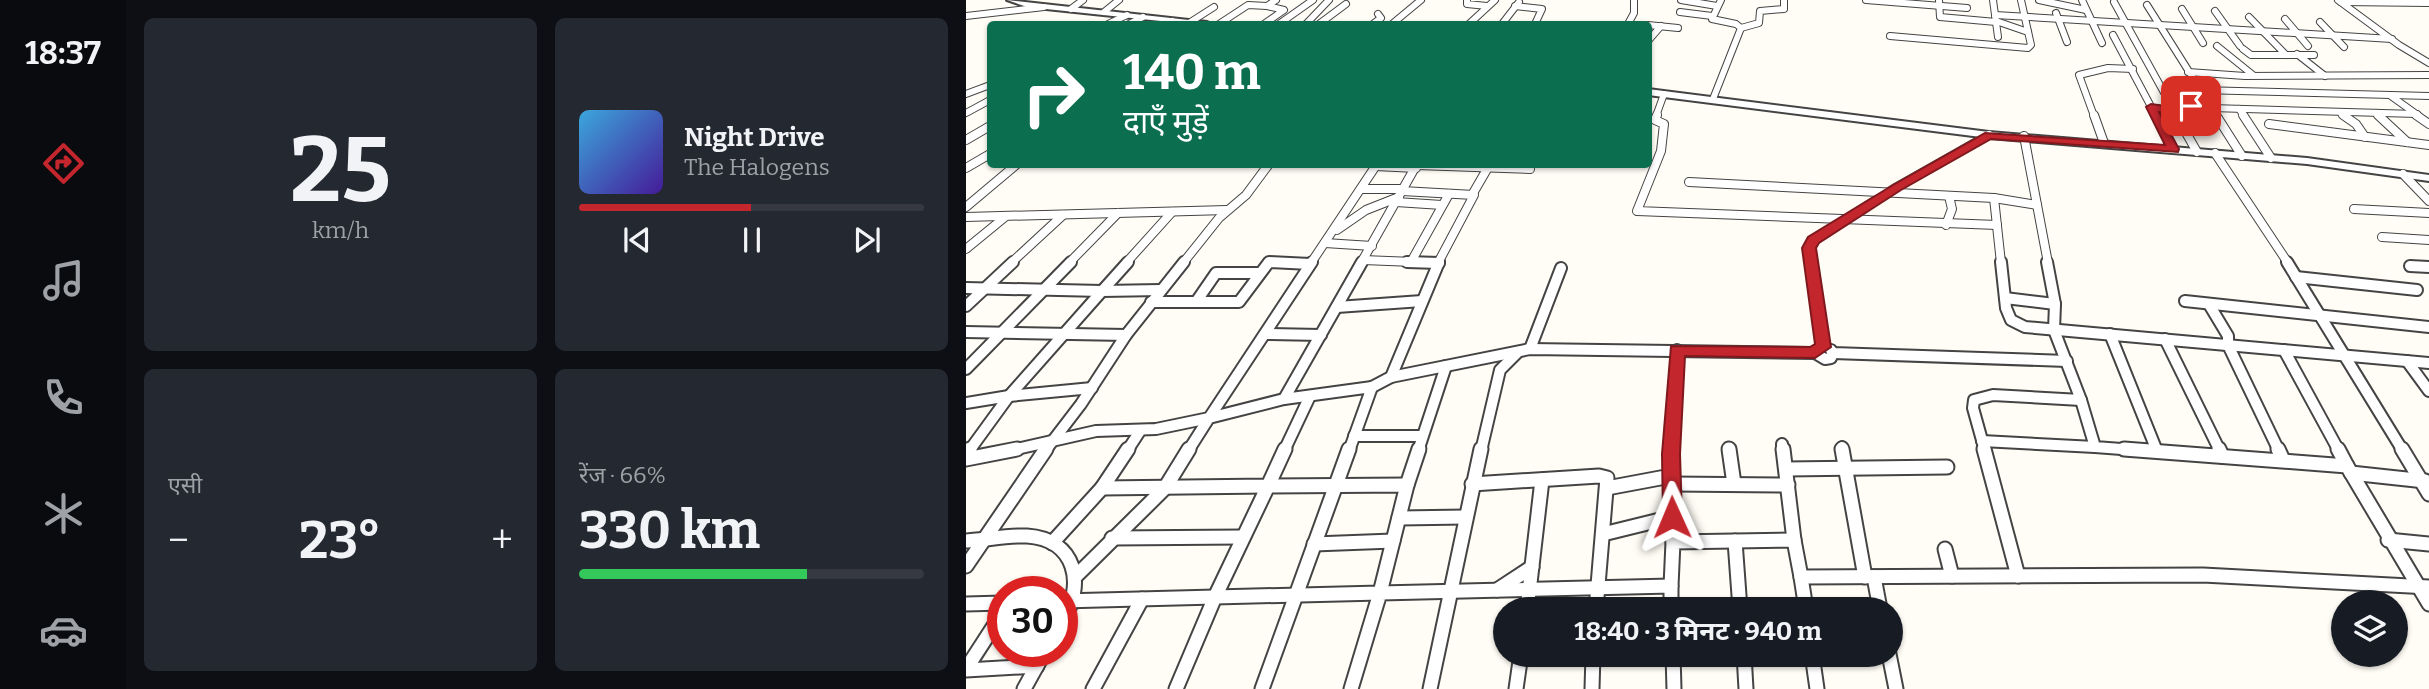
<!DOCTYPE html>
<html lang="hi">
<meta charset="utf-8">
<style>
:root{--surface:#171b24;--page:#242831;--text:#f1f3f6;--muted:#9ea1a6;--line:#363941;--accent:#c4262e}
body{margin:0;font-family:Bitter,"Noto Sans Devanagari",serif;background:var(--page);color:var(--text);height:100vh;display:flex;flex-direction:column;font-size:26px;white-space:nowrap}
*{box-sizing:border-box;margin:0}
p{font-size:23px;color:var(--muted)}
.icon{flex:none;width:38px;height:38px;fill:none;stroke:currentColor;stroke-width:2;stroke-linecap:round;stroke-linejoin:round}
.map{position:relative;flex:1;overflow:hidden}
.panel{display:flex;flex-direction:column;gap:18px;padding:18px;background:#0d0f14;width:840px}
.panel>*{flex:none}
.top-card{position:absolute;left:21px;top:21px;width:665px;height:147px;border-radius:7px;box-shadow:0 2px 5px #0004;background:#0b6e4f;color:#fff;overflow:hidden}
.tools{position:absolute;left:1365px;top:590px;display:grid;gap:14px}
.tools a{display:grid;place-items:center;width:77px;height:77px;border-radius:50%;background:var(--surface);box-shadow:0 2px 5px #0004;font-size:35px}
.speed{position:absolute;left:21px;top:576px;display:flex;gap:14px;font-size:35px;font-weight:700;text-align:center}
.speed>*{display:grid;place-content:center;width:91px;height:91px;border-radius:50%;background:var(--surface);box-shadow:0 2px 5px #0004;line-height:1}
.speed .limit{border:10px solid #d22;background:#fff;color:#111}
.pin{position:absolute;display:grid;place-items:center;width:60px;height:60px;color:#fff;margin:-30px;border-radius:14px;box-shadow:0 4px 10px #0006}
.me{position:absolute;width:77px;margin:-38px;rotate:359deg;stroke-linejoin:round;filter:drop-shadow(0 0 5px #0008)}
.turn{display:flex;align-items:center;gap:24px;height:147px;padding:0 21px;font-size:32px}
.turn .icon{width:91px;height:91px;stroke-width:2.5}
.turn b{display:block;font-size:49px;line-height:60px}
.big{font-size:52px;font-weight:700;line-height:1.1}
.panel .tile{flex:1;display:flex;flex-direction:column;justify-content:center;gap:10px;min-width:0;padding:0 24px;border-radius:10px;background:var(--page)}
.panel .dial{align-items:center;gap:0}
.dial b{font-size:91px;line-height:1}
.song{display:flex;align-items:center;gap:21px}
.cover{width:84px;height:84px;border-radius:10px;background:linear-gradient(135deg,hsl(200 70% 55%),hsl(260 70% 35%))}
.played{height:7px;border-radius:4px;background:linear-gradient(90deg,var(--accent) 50%,var(--line) 50%)}
.keys{display:flex;justify-content:space-around;direction:ltr}
.heat{display:flex;justify-content:space-between;align-items:center;font-size:38px;direction:ltr}
.charge{height:10px;border-radius:5px;background:linear-gradient(90deg,#34c759 66%,var(--line) 0)}
.panel .tiles{flex:1;display:grid;gap:18px;grid-template-columns:repeat(2,1fr)}
.trip{position:absolute;left:527px;top:597px;width:410px;height:70px;border-radius:35px;background:var(--surface);box-shadow:0 2px 5px #0004;font-weight:700;line-height:70px;text-align:center}
main{display:flex;flex:1;min-height:0}
.tabs{display:flex;flex-direction:column;width:126px;justify-content:space-around;align-items:center;background:#090b0e;color:var(--muted)}
.tabs .icon{width:49px;height:49px}
.tabs .active{color:var(--accent)}
.tabs b{font-size:32px;color:var(--text)}
.map>svg:first-child{display:block}
.lines{fill:none;stroke-linecap:round;stroke-linejoin:round}
.minor-far3-casing{stroke:#444;stroke-width:8}
.minor-far2-casing{stroke:#444;stroke-width:10}
.minor-far1-casing{stroke:#444;stroke-width:14}
.minor-casing{stroke:#444;stroke-width:17}
.tertiary-casing{stroke:#444;stroke-width:4}
.minor-far3{stroke:#fff;stroke-width:6}
.minor-far2{stroke:#fff;stroke-width:8}
.minor-far1{stroke:#fff;stroke-width:10}
.minor{stroke:#fff;stroke-width:13}
.tertiary{fill:#fff;fill-rule:evenodd}
.route{fill:#c4262e;stroke:#7f191e;stroke-width:2}
</style>
<main>
<nav class="tabs">
<b>18:37</b>
<svg class="icon active" aria-label="directions" viewBox="0 0 24 24"><path d="M12 3l9 9-9 9-9-9zM9 14v-3h6M13 9l2 2-2 2"/></svg>
<svg class="icon" aria-label="music" viewBox="0 0 24 24"><path d="M9 18V5l10-2v13"/><circle cx="6" cy="18" r="3"/><circle cx="16" cy="16" r="3"/></svg>
<svg class="icon" aria-label="phone" viewBox="0 0 24 24"><path d="M5 4h4l2 5-3 2q2 4 5 5l2-3 5 2v4C11 20 4 13 5 4z"/></svg>
<svg class="icon" aria-label="climate" viewBox="0 0 24 24"><path d="M12 3v18M4 7l16 10M4 17L20 7"/></svg>
<svg class="icon" aria-label="car" viewBox="0 0 24 24"><path d="M5 17H2v-5l4-1 3-4h7l3 4 3 1v5h-3M9 17h6M6 11h13"/><circle cx="7" cy="17" r="2"/><circle cx="17" cy="17" r="2"/></svg>
</nav>
<section class="panel">
<div class="tiles">
<div class="tile dial"><b>25</b><p>km/h</p></div>
<div class="tile">
<div class="song"><i class="cover"></i><div><b>Night Drive</b><p>The Halogens</p></div></div>
<div class="played"></div>
<div class="keys"><svg class="icon" aria-label="previous" viewBox="0 0 24 24"><path d="M18 5L8 12l10 7zM5 5v14"/></svg><svg class="icon" aria-label="pause" viewBox="0 0 24 24"><path d="M8 5v14M16 5v14"/></svg><svg class="icon" aria-label="next" viewBox="0 0 24 24"><path d="M6 5l10 7-10 7zM19 5v14"/></svg></div>
</div>
<div class="tile"><p>एसी</p>
<div class="heat"><a>−</a><b class="big">23°</b><a>+</a></div>
</div>
<div class="tile"><p>रेंज · 66%</p><b class="big">330 km</b><div class="charge"></div></div>
</div>
</section>
<div class="map">
<svg width="1463" height="689" viewBox="0 0 1463 689">
<rect width="100%" height="100%" fill="#fffdf5"/>
<g class="lines">
<defs>
<g id="minor-far3">
<path d="M501,0V4L521,6"/>
<path d="M715,0L751,6"/>
<path d="M900,0L1001,8"/>
<path d="M973,0L974,17L1030,22"/>
<path d="M1027,0L1032,37"/>
<path d="M1073,0L1120,10"/>
<path d="M1116,0L1136,43"/>
<path d="M1372,0L1433,45L1463,63"/>
<path d="M1148,2L1211,116"/>
<path d="M1375,2L1463,3"/>
<path d="M1181,5L1251,116"/>
<path d="M549,6L576,9L569,24"/>
<path d="M105,9L117,0"/>
<path d="M1216,9L1237,43"/>
<path d="M1249,11L1274,46"/>
<path d="M138,12L153,0"/>
<path d="M714,12L746,16"/>
<path d="M1090,13L1101,42"/>
<path d="M1029,15L1426,39"/>
<path d="M0,16L78,7"/>
<path d="M1283,17L1320,55"/>
<path d="M1319,19L1342,46"/>
<path d="M1030,21L1062,32"/>
<path d="M1354,22L1378,47"/>
<path d="M223,23L248,7"/>
<path d="M142,24L161,15"/>
<path d="M163,24L177,17"/>
<path d="M200,24L206,21"/>
<path d="M253,24L282,5L301,6"/>
<path d="M298,24L318,10L301,6L310,0"/>
<path d="M313,24L347,0"/>
<path d="M340,24L363,0"/>
<path d="M353,24L380,4"/>
<path d="M407,24L415,18L412,14"/>
<path d="M426,24L455,0"/>
<path d="M503,24L529,0"/>
<path d="M536,24L553,2"/>
<path d="M662,24L668,13V0"/>
<path d="M682,25L712,28"/>
<path d="M775,28L793,23L794,11L818,9V0"/>
<path d="M1147,35L1190,116"/>
<path d="M924,36L1062,48L1065,45L1055,0"/>
<path d="M682,41L695,26"/>
<path d="M1251,46L1287,75"/>
<path d="M1277,49L1285,55H1348"/>
<path d="M1331,54L1359,76"/>
<path d="M1222,72L1279,76L1463,75"/>
<path d="M1233,90L1463,96"/>
<path d="M0,94L24,85"/>
<path d="M1425,96L1453,116"/>
<path d="M747,99L775,28L770,24L746,19L755,0"/>
<path d="M1205,105L1244,107"/>
<path d="M1245,108L1451,114"/>
<path d="M1273,109L1278,116"/>
<path d="M0,113L24,100"/>
<path d="M1375,113L1380,116"/>
<path d="M1410,113L1414,116"/>
<path d="M690,116L698,94"/>
<path d="M1128,116L1113,75L1142,68L1167,69"/>
</g>
<g id="minor-far2">
<path d="M691,115L689,120L698,124L695,151L671,211L1031,225"/>
<path d="M1128,115L1138,143"/>
<path d="M1189,115L1207,149"/>
<path d="M1210,115L1231,152"/>
<path d="M1250,115L1276,156"/>
<path d="M1277,115L1305,158"/>
<path d="M1377,115L1390,124L1399,137"/>
<path d="M1412,115L1441,142"/>
<path d="M1450,115L1463,124"/>
<path d="M1303,124L1463,145"/>
<path d="M1058,136L1082,263"/>
<path d="M0,140L24,126"/>
<path d="M1249,153L1322,263"/>
<path d="M451,165L564,169"/>
<path d="M410,166L450,168"/>
<path d="M0,168L24,154"/>
<path d="M1437,174L1463,201"/>
<path d="M723,182L1028,198L1071,205"/>
<path d="M395,189H437"/>
<path d="M436,191L508,195L472,263"/>
<path d="M506,195L524,164"/>
<path d="M1028,198L1035,263"/>
<path d="M430,202L476,205"/>
<path d="M0,207L51,164"/>
<path d="M1388,209L1463,213"/>
<path d="M0,217L261,210"/>
<path d="M980,225L986,209L983,196"/>
<path d="M371,230L400,210L433,197"/>
<path d="M1416,237L1463,240"/>
<path d="M359,243L406,246"/>
<path d="M0,249L39,217"/>
<path d="M397,260L473,263"/>
<path d="M445,262L483,194"/>
<path d="M45,263L97,215"/>
<path d="M103,263L152,213"/>
<path d="M160,263L206,212"/>
<path d="M217,263L253,218L280,195L303,164"/>
<path d="M302,263H333"/>
<path d="M345,263L411,164"/>
<path d="M395,263L451,164"/>
<path d="M845,263L843,248L847,240L931,187L1023,135"/>
</g>
<g id="minor-far1">
<path d="M441,262L473,263"/>
<path d="M845,262L857,347"/>
<path d="M1035,262L1040,308L1045,320L1059,327L1463,363"/>
<path d="M1081,262L1089,304L1088,330L1115,400L1129,447L1182,451"/>
<path d="M1321,262L1437,451"/>
<path d="M1444,266L1463,267"/>
<path d="M1330,277L1451,290"/>
<path d="M0,288L136,291L162,262"/>
<path d="M1039,298L1089,304"/>
<path d="M1219,301L1463,327"/>
<path d="M185,302H273L303,262L344,264"/>
<path d="M230,302L250,273H292"/>
<path d="M0,306L47,262"/>
<path d="M1244,306L1262,336V345L1313,451"/>
<path d="M371,307L456,301"/>
<path d="M0,332L160,335"/>
<path d="M300,334L355,335"/>
<path d="M1144,334L1191,451"/>
<path d="M1199,339L1254,451"/>
<path d="M564,349L595,268"/>
<path d="M865,350L867,353L1101,361"/>
<path d="M1318,350L1373,451"/>
<path d="M1441,361L1463,391"/>
<path d="M0,369L105,262"/>
<path d="M425,377L564,349L849,353L859,359L865,358L867,353"/>
<path d="M406,387L425,377L473,262"/>
<path d="M43,396L136,291L195,290"/>
<path d="M43,396L126,388"/>
<path d="M0,403L43,396L3,451"/>
<path d="M388,436H456"/>
<path d="M1016,441L1129,447"/>
<path d="M816,444L817,451"/>
<path d="M876,447L877,451"/>
<path d="M763,448V451"/>
<path d="M42,451L130,431L190,429L243,418L346,262"/>
<path d="M79,451L115,404L160,335L218,262"/>
<path d="M161,451L174,431"/>
<path d="M222,451L243,418L318,399"/>
<path d="M318,451L344,396"/>
<path d="M383,451L406,387L318,399L396,262"/>
<path d="M452,451L480,366"/>
<path d="M515,451L534,370L551,353"/>
<path d="M705,451L711,350"/>
<path d="M1019,451L1007,408L1008,400L1027,395L1115,400"/>
</g>
<g id="minor">
<path d="M705,449L707,542"/>
<path d="M763,449L768,484"/>
<path d="M817,449L828,540"/>
<path d="M876,449L899,577"/>
<path d="M1018,449L1052,576"/>
<path d="M1158,449L1381,466L1463,604"/>
<path d="M1253,449L1256,456"/>
<path d="M1312,449L1317,460"/>
<path d="M1372,449L1381,466"/>
<path d="M1436,449L1463,494"/>
<path d="M0,455L4,449"/>
<path d="M0,459L51,449"/>
<path d="M820,469L981,467"/>
<path d="M1385,473L1459,481"/>
<path d="M506,484L633,476L641,478L630,609"/>
<path d="M706,484L822,485"/>
<path d="M441,485L453,449"/>
<path d="M441,485L414,593L249,597L302,486Z"/>
<path d="M136,488L302,486L319,449"/>
<path d="M641,488L705,476"/>
<path d="M433,518L500,517"/>
<path d="M637,534L706,517"/>
<path d="M146,538L277,537"/>
<path d="M1422,540L1463,544"/>
<path d="M0,541C20,540 41,535 61,536C110,539 120,585 96,621"/>
<path d="M769,541L774,609"/>
<path d="M86,543L136,488L162,449"/>
<path d="M348,544L427,541"/>
<path d="M979,549L986,576"/>
<path d="M0,566L80,449"/>
<path d="M110,576L199,488L223,449"/>
<path d="M835,577L840,609"/>
<path d="M908,577L914,609"/>
<path d="M705,586L707,542L828,540L835,577L1237,575L1463,587"/>
<path d="M531,590L566,567"/>
<path d="M96,601L249,597"/>
<path d="M0,604L37,603"/>
<path d="M561,609L576,480"/>
<path d="M707,654L708,689"/>
<path d="M778,654L780,689"/>
<path d="M846,654L851,689"/>
<path d="M923,654L930,689"/>
<path d="M0,669L37,612"/>
<path d="M0,670L71,666"/>
<path d="M58,689L79,651"/>
<path d="M127,689L176,599"/>
<path d="M210,689L249,597"/>
<path d="M296,689L383,449"/>
<path d="M385,689L414,593L705,586V609"/>
<path d="M464,689L515,449"/>
<path d="M550,689L555,654"/>
<path d="M626,689L627,654"/>
</g>
<g id="tertiary">
<path d="M41,0L241,22L245,24H223L61,7Z"/>
<path d="M682,89L1023,132L1341,158L1463,175V181L1341,164L1023,138L682,95Z"/>
</g>
</defs>
<use href="#minor-far3" class="minor-far3-casing"/>
<use href="#minor-far2" class="minor-far2-casing"/>
<use href="#minor-far1" class="minor-far1-casing"/>
<use href="#minor" class="minor-casing"/>
<use href="#tertiary" class="tertiary-casing"/>
<use href="#minor-far3" class="minor-far3"/>
<use href="#minor-far2" class="minor-far2"/>
<use href="#minor-far1" class="minor-far1"/>
<use href="#minor" class="minor"/>
<use href="#tertiary" class="tertiary"/>
</g>
<path class="route" d="M1205,101L1225,103L1230,106L1225,109L1213,108L1208,113L1193,112L1213,149L1212,152L1025,139L935,190L853,243L850,248L865,347L849,358L719,356L714,454L716,517L713,523L706,526L700,523L697,517L696,454L705,346L844,347L849,344L836,248L842,237L927,185L1019,133L1199,145L1180,107L1185,104L1200,106Z"/>
</svg>
<div class="tools">
<a><svg class="icon" aria-label="layers" viewBox="0 0 24 24"><path d="M12 4l9 5-9 5-9-5zM3 14l9 5 9-5"/></svg></a>
</div>
<div class="speed"><div class="limit">30</div></div>
<div class="pin" style="left:1225px;top:106px;background:#d93025"><svg class="icon" aria-label="arrive" viewBox="0 0 24 24"><path d="M6 21V4h12l-3 4 3 4H6"/></svg></div>
<svg class="me" style="left:706px;top:517px" viewBox="-20 -20 40 40"><path d="M0-17L14 15 0 8-14 15z" fill="#c4262e" stroke="#fff" stroke-width="4"/></svg>
<div class="trip">18:40 · 3 मिनट · 940 m</div>
<div class="top-card">
<div class="turn"><svg class="icon" aria-label="right" viewBox="0 0 24 24"><path d="M7 20v-9h11M14 6l5 5-5 5"/></svg><div><b>140 m</b>दाएँ मुड़ें</div></div>
</div>
</div>
</main>
